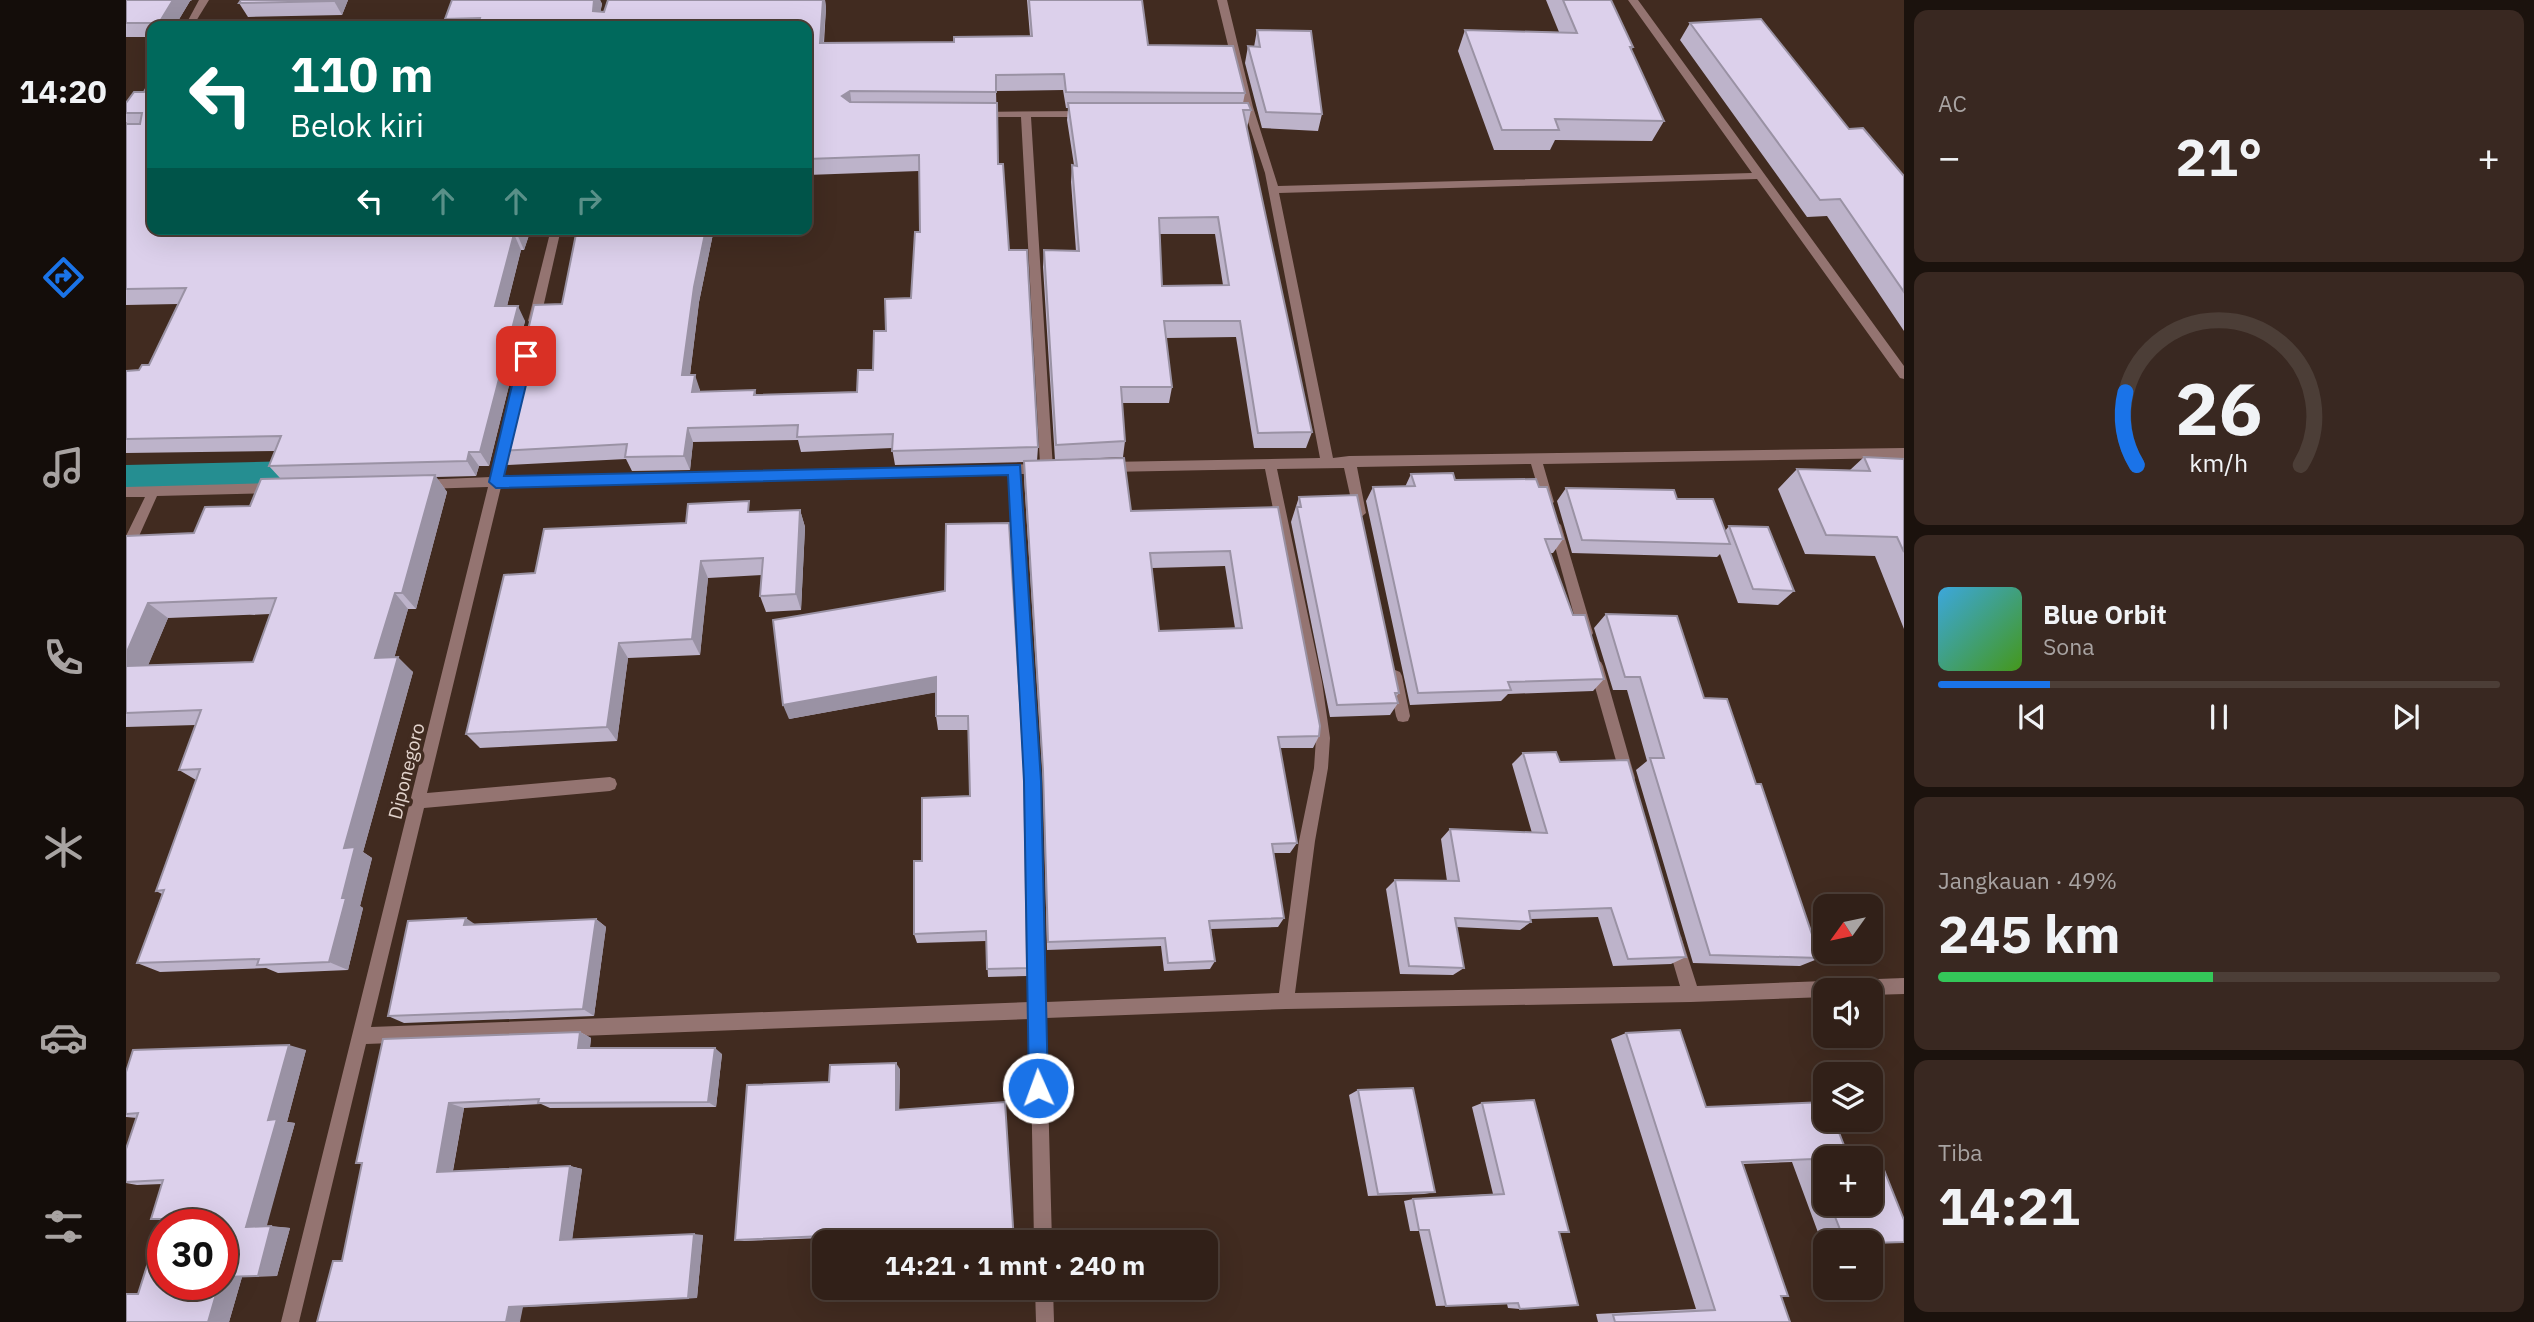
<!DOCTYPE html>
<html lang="id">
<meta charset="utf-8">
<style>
:root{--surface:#312018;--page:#392821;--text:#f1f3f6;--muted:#a8a3a2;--line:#4c3e37;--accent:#1a73e8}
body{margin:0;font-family:"IBM Plex Sans",sans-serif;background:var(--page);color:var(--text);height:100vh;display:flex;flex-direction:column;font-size:26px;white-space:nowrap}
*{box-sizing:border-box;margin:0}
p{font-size:23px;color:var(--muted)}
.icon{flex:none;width:38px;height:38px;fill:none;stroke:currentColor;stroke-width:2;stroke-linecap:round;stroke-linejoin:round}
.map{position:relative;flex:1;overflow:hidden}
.sheet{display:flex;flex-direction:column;gap:10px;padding:10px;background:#1b120d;width:630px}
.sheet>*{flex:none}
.top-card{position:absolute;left:21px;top:21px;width:665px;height:214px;border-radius:14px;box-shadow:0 7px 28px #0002,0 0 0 2px var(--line);background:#00695c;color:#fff;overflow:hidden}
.needle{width:46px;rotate:237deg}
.tools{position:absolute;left:1687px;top:894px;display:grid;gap:14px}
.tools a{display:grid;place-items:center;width:70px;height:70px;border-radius:14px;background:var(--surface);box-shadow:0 7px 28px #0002,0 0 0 2px var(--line);font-size:35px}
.speed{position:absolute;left:21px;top:1209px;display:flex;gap:14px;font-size:35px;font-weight:700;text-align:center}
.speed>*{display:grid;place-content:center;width:91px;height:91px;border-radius:50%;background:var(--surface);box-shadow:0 7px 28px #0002,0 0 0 2px var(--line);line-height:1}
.speed .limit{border:10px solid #d22;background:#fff;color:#111}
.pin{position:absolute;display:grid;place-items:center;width:60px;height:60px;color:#fff;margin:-30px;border-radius:14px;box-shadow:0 4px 10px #0006}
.me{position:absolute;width:77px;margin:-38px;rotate:358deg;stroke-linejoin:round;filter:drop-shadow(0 0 5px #0008)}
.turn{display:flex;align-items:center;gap:24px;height:147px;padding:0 28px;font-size:32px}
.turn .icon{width:91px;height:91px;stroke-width:2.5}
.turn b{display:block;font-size:49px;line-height:60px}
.lanes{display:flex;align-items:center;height:66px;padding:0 28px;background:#0003;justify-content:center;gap:35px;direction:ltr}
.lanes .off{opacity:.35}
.big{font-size:52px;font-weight:800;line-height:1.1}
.sheet .widget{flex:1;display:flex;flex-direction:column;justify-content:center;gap:10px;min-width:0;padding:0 24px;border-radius:14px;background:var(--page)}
.sheet .dial{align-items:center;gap:0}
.dial svg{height:182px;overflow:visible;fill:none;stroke:var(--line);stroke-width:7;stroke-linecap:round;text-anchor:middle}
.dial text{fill:var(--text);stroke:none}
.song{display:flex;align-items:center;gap:21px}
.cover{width:84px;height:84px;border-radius:10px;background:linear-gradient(135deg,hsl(200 70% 55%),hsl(100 70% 35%))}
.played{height:7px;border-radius:4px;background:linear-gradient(90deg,var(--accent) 20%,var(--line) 20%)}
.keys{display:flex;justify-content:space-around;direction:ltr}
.heat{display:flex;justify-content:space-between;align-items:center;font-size:38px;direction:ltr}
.charge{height:10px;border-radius:5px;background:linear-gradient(90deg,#34c759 49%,var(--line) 0)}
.trip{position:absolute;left:686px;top:1230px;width:406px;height:70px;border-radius:14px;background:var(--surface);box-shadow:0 7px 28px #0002,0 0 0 2px var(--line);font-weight:800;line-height:70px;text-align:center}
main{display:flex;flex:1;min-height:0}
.menu{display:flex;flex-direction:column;width:126px;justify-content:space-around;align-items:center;background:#140d0a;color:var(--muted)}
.menu .icon{width:49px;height:49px}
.menu .active{color:var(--accent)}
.menu b{font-size:32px;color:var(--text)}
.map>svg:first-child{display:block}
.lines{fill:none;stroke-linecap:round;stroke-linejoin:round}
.canal{fill:#258e91;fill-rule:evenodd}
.street{fill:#947471;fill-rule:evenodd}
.wall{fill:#bdb3ca;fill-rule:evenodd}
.shaded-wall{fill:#9a92a4}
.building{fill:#dcd0eb;stroke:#9a92a4;stroke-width:2;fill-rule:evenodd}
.route{fill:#1a73e8;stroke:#114b97;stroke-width:2}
.labels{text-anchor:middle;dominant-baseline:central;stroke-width:7;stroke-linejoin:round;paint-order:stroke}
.street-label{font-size:19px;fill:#e3d4cd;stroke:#412b20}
</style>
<main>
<nav class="menu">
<b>14:20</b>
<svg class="icon active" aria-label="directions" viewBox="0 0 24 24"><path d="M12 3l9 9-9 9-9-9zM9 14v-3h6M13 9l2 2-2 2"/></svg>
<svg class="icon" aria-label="music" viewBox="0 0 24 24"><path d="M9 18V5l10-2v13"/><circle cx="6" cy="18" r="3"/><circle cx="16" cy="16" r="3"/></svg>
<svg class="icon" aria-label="phone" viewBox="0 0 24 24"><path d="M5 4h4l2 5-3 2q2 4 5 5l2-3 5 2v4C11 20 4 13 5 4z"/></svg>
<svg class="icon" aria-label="climate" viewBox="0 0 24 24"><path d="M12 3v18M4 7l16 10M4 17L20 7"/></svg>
<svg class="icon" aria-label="car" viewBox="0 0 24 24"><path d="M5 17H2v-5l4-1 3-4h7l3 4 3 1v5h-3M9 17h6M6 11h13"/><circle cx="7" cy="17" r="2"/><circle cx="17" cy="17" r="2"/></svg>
<svg class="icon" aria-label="filters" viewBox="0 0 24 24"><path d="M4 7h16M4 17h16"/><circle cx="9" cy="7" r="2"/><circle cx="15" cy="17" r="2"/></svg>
</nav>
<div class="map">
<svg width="1778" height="1322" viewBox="0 0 1778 1322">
<rect width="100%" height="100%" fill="#412b20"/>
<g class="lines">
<path class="canal" d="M209,460L222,465L228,475L222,485L209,490L0,495V465Z"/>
<g class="street">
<path d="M73,0H83L67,26H59Z"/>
<path d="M1091,0H1101L1127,107L1152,186L1626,173L1502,0H1512L1778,366V379L1774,378L1631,179L1153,193L1207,458L1223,456L1778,448V458L1417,464L1428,502L1422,507L1416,502L1405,464L1231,467L1240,513L1234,518L1228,513L1218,468L1151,469L1196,682L1204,738L1202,768L1189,841L1169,993L1554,986L1541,942L1543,936L1549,934L1555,936L1571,986L1778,978V994L1745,995V990H1699V997L1565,1002L1160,1009L920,1018L926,1242H908L904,1019L240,1044L173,1322H155L362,487L296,489L292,488L290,484L292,480L365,477L374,440L380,435L386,440L377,477L914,464L895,117H853L849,116V112L958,111L963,114L958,117H905L927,469L921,474H895L914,781L920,1002L1153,993L1173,841L1188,768L1190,738L1182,682L1139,469L982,472L976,467L982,462L1194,458L1139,173L1117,107ZM882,475L900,781L904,1002L245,1027L298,808L484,791L489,789L491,784L489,779L484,777L301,793L375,487Z"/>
<path d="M425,229H435L414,321L408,325L402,321Z"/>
<path d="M150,483L156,488L150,493L31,496L5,554L0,555V536L19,497H0V487Z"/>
<path d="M1429,520L1435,525L1467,633L1465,637H1455L1453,633L1423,525Z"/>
<path d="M1470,660L1475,662L1477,666L1509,778L1507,783L1502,785L1497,783L1495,778L1463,666L1465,662Z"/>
<path d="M1269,670L1274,672L1276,676L1284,716L1282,721L1277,722L1272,721L1270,716L1262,676L1264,672Z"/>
<path d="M909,1288H927L928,1322H910Z"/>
</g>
</g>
<g class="wall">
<path d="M0,0H66L64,1L49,26H26V37H0Z"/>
<path d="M115,0H222L216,15L122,17L113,3Z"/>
<path d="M326,0H474L476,4L474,12H478L482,0H699L700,8L698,43L828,42L904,36L901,0H1016L1022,45L1119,93L1117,103L1125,110L1121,128L1186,432L1180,448H1128L1110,337L1040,338L1046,387L1043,403H996L999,441L997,457L929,460L917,267L918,250L950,251L945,182L946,165H948L941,120L942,108H940L937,90L870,91L872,164L883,250L912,447L911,461L1005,511L1152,507L1193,736L1187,748H1154L1171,843L1164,853H1147L1158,918L1152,927L1085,929L1089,961L1084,969L1038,971L1035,946L921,950L917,781L898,477V462L769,465L766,448L675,452L672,440L567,442L564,470L506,471L500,459L381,465L373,451L436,304L451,229H588L573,302L564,375L574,390V392L629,390L630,395L731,392L747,370L760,331L785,298L794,232L793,171L681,175V26H322L319,19ZM1034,234H1089L1097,285L1036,286ZM1099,566L1109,628L1033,631L1026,568Z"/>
<path d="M1420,0H1485L1507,47L1505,51L1538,121L1526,141L1429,140L1424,150H1368L1332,51L1339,30L1433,32Z"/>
<path d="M1564,23L1723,129L1778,176V331L1701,216L1681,217L1554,40Z"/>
<path d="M1131,30L1196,114L1192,131L1136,128L1119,63L1122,46L1128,47Z"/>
<path d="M18,92L26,229H405L398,250H395L381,306L399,321L363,466H353L350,476L310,477L321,492L290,609H282L268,658L287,672L237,852L246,858L234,906L237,908L222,970L152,973L140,968L34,972L11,963L36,894L30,891L70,780L53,770L70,725L0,727V536L68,533L124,506L154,478L143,466L149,451L0,453V371L13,370L23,365L52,304L0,305V124H1L0,122V103ZM144,614L127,662L22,665L42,618Z"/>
<path d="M1738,457L1778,459V629L1749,556L1679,554L1652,489L1671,469L1724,470Z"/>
<path d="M1285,474L1329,480L1413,487L1437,539L1427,553H1424L1447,615L1478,679L1467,691L1382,694L1375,701L1284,705L1240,501L1247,487H1279Z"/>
<path d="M1440,488L1551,499L1599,531L1603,526L1668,591L1652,605L1612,603L1594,554L1591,557L1446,553L1431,501Z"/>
<path d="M1173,497L1273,693L1270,697L1272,703L1264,715L1204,717L1165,522Z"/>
<path d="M674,510L679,527L675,610L640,612L634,596L636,575L582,578L574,655L502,658L491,741L354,748L340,734L409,573L560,523L626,512Z"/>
<path d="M819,591L901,968V976L862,977L860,941L791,943L788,934L796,861L844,796L843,730H812L810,716V692L663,719Z"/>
<path d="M1480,614L1578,698L1630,784L1694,958L1674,966L1567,963L1510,770L1521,761L1501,690H1487L1468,628Z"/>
<path d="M1397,753L1434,762L1560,957L1545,964L1487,966L1472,917L1405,919V922L1394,930L1330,927L1338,968L1327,975L1274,974L1260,889L1269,880L1321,881L1315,839L1324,829L1406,833L1386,764Z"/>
<path d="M470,919L480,927L468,1016L278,1023L262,1016L349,924Z"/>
<path d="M454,1032L465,1038L464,1048L596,1054L590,1107L424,1108L415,1104L338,1108L327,1171L444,1166L456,1169L446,1239L577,1235L571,1298L397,1307L216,1261L236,1164L230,1163L257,1039Z"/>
<path d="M1500,1033L1580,1107L1699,1158V1204H1745V1242H1699V1246H1697L1666,1162L1617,1164L1655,1296L1664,1322H1472L1470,1314L1570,1309L1485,1039Z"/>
<path d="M180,1050L161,1122L169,1123L140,1226L164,1228L151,1276L116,1277L103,1322H0L12,1294L36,1220L25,1219L36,1184L11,1185L0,1183V1149L11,1118L0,1117V1072Z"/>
<path d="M774,1069L773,1110L697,1238L618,1241L609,1240L703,1082Z"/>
<path d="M1232,1090L1309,1192L1298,1194L1242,1196L1223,1095Z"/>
<path d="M1356,1103L1433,1233L1394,1309L1382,1308L1381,1304L1310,1306L1293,1231H1284L1278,1201L1287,1199L1367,1194L1346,1107Z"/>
</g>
<g class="shaded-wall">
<path d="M47,0H66L64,1L49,26H35L33,23Z"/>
<path d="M209,0H222L216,15L208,1Z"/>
<path d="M468,0H474L476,4L472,26L467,11Z"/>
<path d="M697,0H699L700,8L696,60L694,43Z"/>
<path d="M724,91L726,107L716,96Z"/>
<path d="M393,229H405L398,250L391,234Z"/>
<path d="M580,229H588L573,302L562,390L556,375L568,287Z"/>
<path d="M388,234L395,250L377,322L369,306Z"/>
<path d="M392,306L399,321L363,466L354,452Z"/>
<path d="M569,375L574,390L572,407L566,392Z"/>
<path d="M562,428L567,442L564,470L558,456Z"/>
<path d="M343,452L353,466L350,476L341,461Z"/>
<path d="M309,475L321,492L290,609L276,593Z"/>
<path d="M674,510L679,527L675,610L670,594Z"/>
<path d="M575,561L582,578L574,655L566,639Z"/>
<path d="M269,593L282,609L264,673L249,658Z"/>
<path d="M22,603L42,618L16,680L0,670V654Z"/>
<path d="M493,643L502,658L491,741L481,727Z"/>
<path d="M272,657L287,672L237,852L246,858L234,906L237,908L222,970L203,962L216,898L218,848Z"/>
<path d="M810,677L812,692L663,719L657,705Z"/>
<path d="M340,918L353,927L338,925Z"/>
<path d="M470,919L480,927L468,1016L457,1009Z"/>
<path d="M454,1032L465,1038L463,1054L452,1048Z"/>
<path d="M163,1045L180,1050L161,1122L169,1123L140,1229L120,1227L142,1120Z"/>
<path d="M589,1048L596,1054L590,1107L582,1102Z"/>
<path d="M770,1063L774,1069L773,1116L770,1110Z"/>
<path d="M323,1103L338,1108L326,1175L311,1172Z"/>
<path d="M444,1166L456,1169L446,1241L434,1240Z"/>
<path d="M145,1226L164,1228L151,1276H132Z"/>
<path d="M568,1234L577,1235L571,1298H562Z"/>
<path d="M96,1277H116L103,1322H82L93,1284H96Z"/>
<path d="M383,1307H397L394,1322H380Z"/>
</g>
<g class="building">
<path d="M0,0H47L33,23H0Z"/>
<path d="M115,0H209L208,1L113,3Z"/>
<path d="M326,0H468L467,11L478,12L482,0H697L694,43L828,42V37L906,36L903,0H1016L1022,45L1107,46L1119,93L940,92L938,74L870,75V92L724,91L716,96L724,102L871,103L872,164H877L883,250H901L912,447L766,451L767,434L671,437L672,425L562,428L558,456L499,457L501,444L373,451L408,305L436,304L451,229H580L568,287L556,375H569L566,392L629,390L628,395L731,392L732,370H747L748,331H760L759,299L785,298L789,232H794L793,155L681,159V26H352L354,18L319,19Z"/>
<path d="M1437,0H1485L1507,47H1504L1538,121L1429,119L1433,130H1376L1339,30L1451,33Z"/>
<path d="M1635,19L1723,129L1737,128L1778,176V292L1714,199L1694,200L1564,23Z"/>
<path d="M1131,30L1185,31L1196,114L1140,112L1122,46L1134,47Z"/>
<path d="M23,83H26V229H393L391,234H388L369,306H392L354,452H343L341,461L143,466L155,436L0,439V371L13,370L16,365H23L60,288L0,289V124H14L16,113H0V103L8,92H18Z"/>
<path d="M942,103H1122L1125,110H1117L1186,432L1132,433L1114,321H1038L1046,387H995L999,441L930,445L918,250L953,251L946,165L951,166ZM1092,217L1103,285L1036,286L1033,218Z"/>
<path d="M1738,457L1778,459V552L1771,537L1700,535L1671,469L1744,471Z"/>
<path d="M998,458L1005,511L1152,507L1194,726L1193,736L1152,737L1171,843L1146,844L1158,918L1083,921L1089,961L1042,963L1039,938L922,942L917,770L898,461ZM1104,551L1116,628L1033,631L1024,553Z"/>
<path d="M1327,473L1329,480L1410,479L1413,487H1421L1437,539H1419L1447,615H1459L1478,679L1382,682L1385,690L1292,693L1247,487L1289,486L1285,474Z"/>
<path d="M309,475L276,593H269L249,658L272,657L218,848L229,847L216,898H220L203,962L131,965L133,959L11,963L38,890L30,891L74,769L53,770L75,710L0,713V666L127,662L150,598L22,603L0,654V536L68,533L79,507L124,506L135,479Z"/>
<path d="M1440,488L1548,490L1551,499H1587L1604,544L1456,540Z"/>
<path d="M1231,495L1273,693H1269L1272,703L1211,705L1171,507H1175L1173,497Z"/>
<path d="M623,501L622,512L674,510L670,594L634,596L637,558L575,561L566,639L493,643L481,727L340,734L378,575L409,573L418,529L560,523L562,504Z"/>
<path d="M883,523L898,768L901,968L861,969L860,931L788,934V861H796V798L844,796L842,716H810V677L657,705L647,620L819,591L820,524Z"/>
<path d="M1603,526L1642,527L1668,591L1627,589Z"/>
<path d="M1480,614L1551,616L1578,698L1601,699L1630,784H1635L1694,958L1584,955L1524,758H1538L1514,677H1499Z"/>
<path d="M1430,752L1434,762L1502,760L1560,957L1502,959L1485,908L1403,911L1405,922L1329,918L1338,968L1283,966L1269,880L1333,881L1324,829L1421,833L1397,753Z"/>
<path d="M340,918L338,925L470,919L457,1009L262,1016L282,921Z"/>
<path d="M1554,1030L1580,1107L1699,1102V1120H1708L1723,1158H1699V1191L1687,1159L1616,1162L1662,1296H1655L1664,1322H1489L1487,1315L1589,1310L1500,1033Z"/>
<path d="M454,1032L452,1048H589L582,1102L412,1103L413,1099L323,1103L311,1172L444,1166L434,1240L568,1234L562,1298L383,1307L380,1322H191L207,1261H216L236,1163H230L257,1039Z"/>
<path d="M163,1045L142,1120L151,1119L120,1227L145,1226L132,1276L96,1277V1225H37V1284H93L82,1322H0V1294H12L36,1219H25L37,1180L0,1182V1149L12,1113L0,1114V1072L7,1050Z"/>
<path d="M770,1063V1110L879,1102L888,1242H698V1256H696L697,1236L609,1240L621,1085L703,1082L704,1065Z"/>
<path d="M1287,1088L1309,1192L1252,1194L1232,1090Z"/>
<path d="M1408,1100L1443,1232H1433L1452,1305L1394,1309L1392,1303L1320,1306L1303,1230H1293L1287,1199L1378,1194L1356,1103Z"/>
<path d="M1745,1165H1756L1778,1220V1242L1745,1243L1719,1242L1704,1204H1745Z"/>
<path d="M825,1288H891V1289L825,1295Z"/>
</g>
<path class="route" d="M400,351L407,356L378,476L894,465L915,781L922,1088L919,1095L912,1097L905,1095L903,1088L898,781L882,475L370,488L363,482L393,356Z"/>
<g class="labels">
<g class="street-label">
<text transform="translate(280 771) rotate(-76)">Diponegoro</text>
</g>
</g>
</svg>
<div class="tools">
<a><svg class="needle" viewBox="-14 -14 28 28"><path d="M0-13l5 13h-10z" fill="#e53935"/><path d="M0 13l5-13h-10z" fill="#a8a3a2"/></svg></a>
<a><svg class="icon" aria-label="sound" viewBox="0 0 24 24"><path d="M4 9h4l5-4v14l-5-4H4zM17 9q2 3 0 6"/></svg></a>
<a><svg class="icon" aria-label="layers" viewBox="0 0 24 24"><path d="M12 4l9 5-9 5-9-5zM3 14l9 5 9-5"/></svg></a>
<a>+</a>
<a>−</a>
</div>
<div class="speed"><div class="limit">30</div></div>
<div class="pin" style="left:400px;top:356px;background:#d93025"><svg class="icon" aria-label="arrive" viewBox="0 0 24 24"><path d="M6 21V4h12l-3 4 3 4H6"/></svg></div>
<svg class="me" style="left:912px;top:1088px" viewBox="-20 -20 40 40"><circle r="17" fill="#1a73e8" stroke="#fff" stroke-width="3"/><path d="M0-11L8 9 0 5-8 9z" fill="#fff"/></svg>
<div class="trip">14:21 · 1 mnt · 240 m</div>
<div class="top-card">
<div class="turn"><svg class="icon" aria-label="left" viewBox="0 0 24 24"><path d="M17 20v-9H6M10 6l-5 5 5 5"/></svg><div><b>110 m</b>Belok kiri</div></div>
<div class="lanes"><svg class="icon" aria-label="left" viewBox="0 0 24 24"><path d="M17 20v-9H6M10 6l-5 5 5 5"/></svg><svg class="icon off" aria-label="ahead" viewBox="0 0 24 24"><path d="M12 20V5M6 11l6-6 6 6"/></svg><svg class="icon off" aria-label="ahead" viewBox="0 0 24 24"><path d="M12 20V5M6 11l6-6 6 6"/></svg><svg class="icon off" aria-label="right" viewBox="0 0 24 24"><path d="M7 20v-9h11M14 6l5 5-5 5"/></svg></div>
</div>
</div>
<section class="sheet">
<div class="widget"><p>AC</p>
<div class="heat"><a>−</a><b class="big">21°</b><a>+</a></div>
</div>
<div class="widget dial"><svg viewBox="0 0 100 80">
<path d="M14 69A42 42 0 1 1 86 69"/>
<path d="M14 69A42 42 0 0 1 9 37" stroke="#1a73e8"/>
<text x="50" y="56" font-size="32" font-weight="700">26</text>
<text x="50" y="72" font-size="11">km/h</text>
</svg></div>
<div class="widget">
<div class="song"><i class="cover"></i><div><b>Blue Orbit</b><p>Sona</p></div></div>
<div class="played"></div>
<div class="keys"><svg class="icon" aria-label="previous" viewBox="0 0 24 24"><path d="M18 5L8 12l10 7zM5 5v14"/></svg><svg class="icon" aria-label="pause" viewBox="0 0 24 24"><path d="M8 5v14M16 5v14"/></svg><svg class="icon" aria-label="next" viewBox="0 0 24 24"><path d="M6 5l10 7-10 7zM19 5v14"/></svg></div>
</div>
<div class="widget"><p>Jangkauan · 49%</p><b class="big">245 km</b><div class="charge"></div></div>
<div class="widget"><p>Tiba</p><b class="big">14:21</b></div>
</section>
</main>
